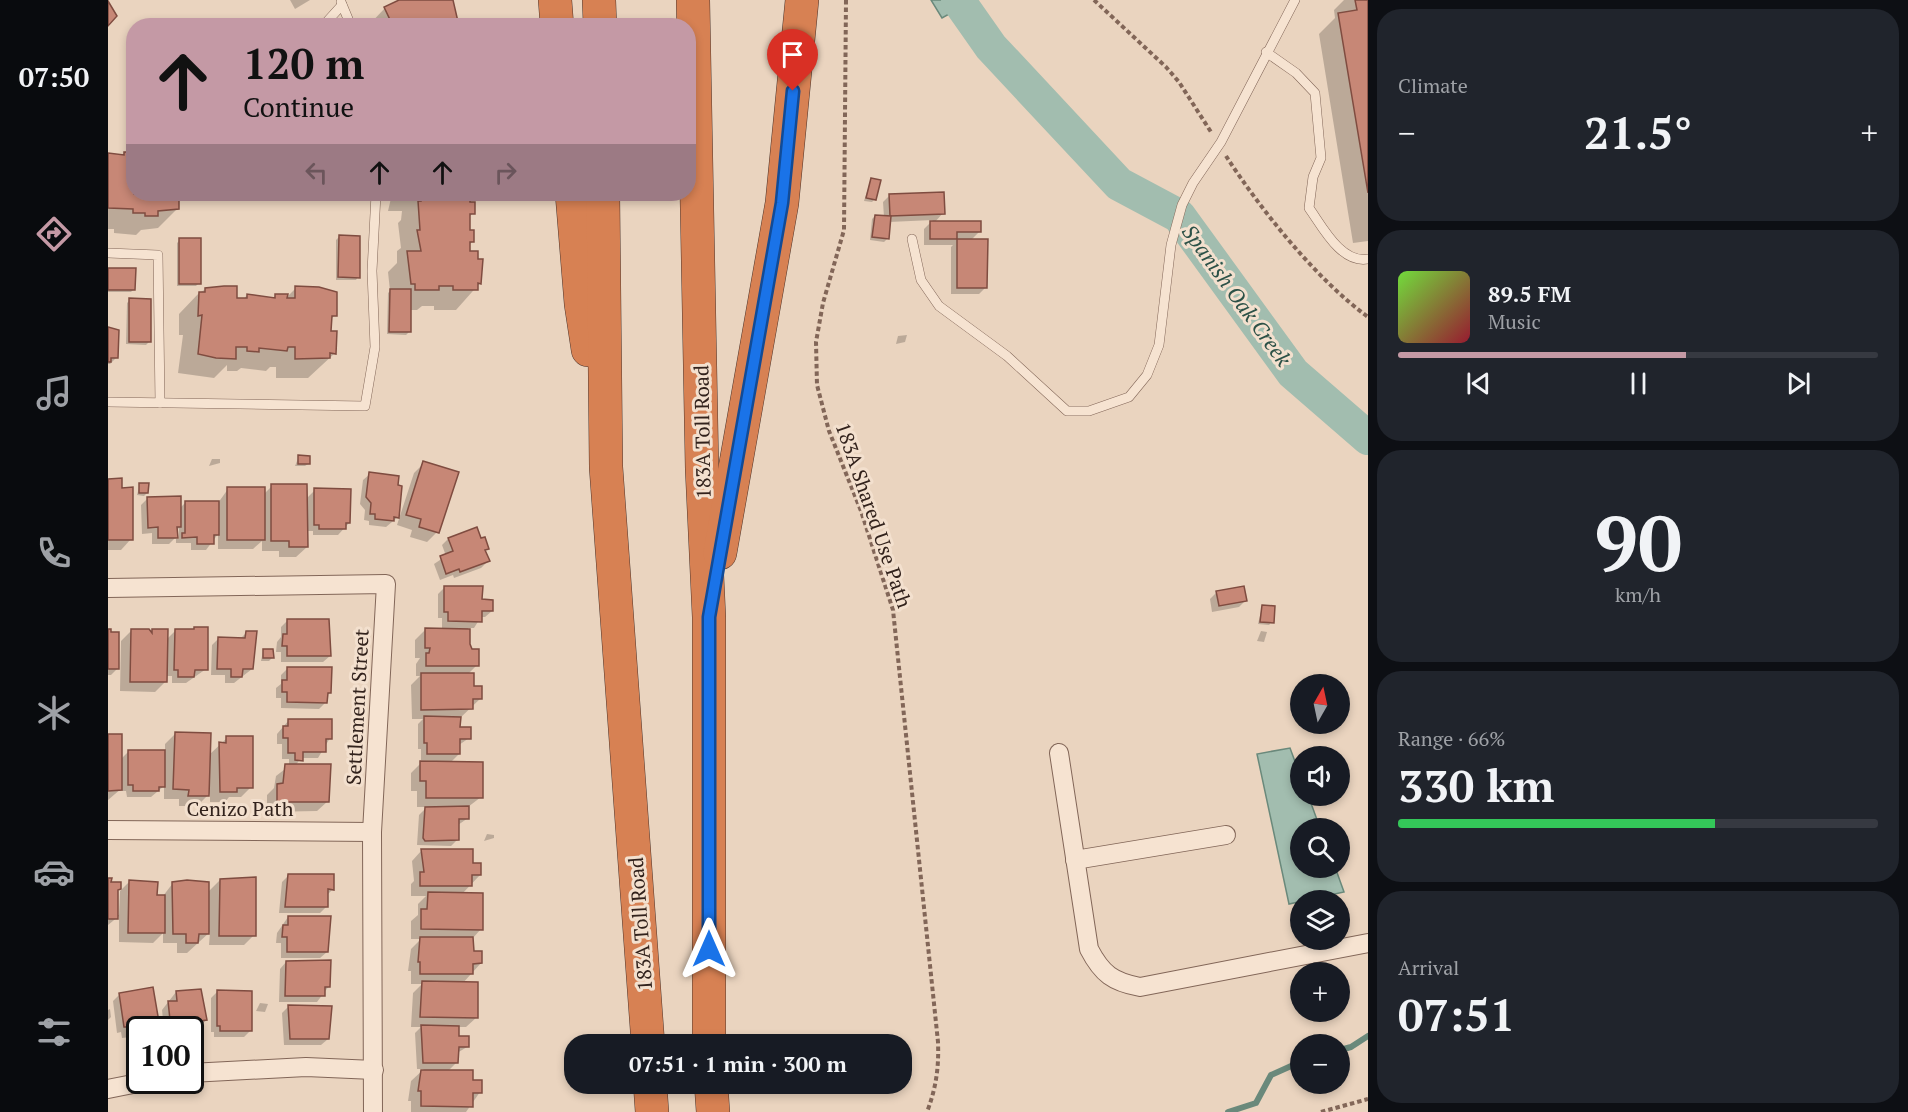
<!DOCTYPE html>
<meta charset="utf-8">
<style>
:root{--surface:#171b24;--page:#20242c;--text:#f1f3f6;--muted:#9ea1a6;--line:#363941;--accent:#c499a5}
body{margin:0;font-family:"PT Serif",serif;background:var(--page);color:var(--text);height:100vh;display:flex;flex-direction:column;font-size:22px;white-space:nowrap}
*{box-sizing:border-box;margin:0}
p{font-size:20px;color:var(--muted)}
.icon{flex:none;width:33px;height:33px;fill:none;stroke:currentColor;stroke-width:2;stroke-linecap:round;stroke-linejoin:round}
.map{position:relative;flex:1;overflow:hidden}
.side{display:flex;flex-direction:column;gap:9px;padding:9px;background:#0d0f14;width:540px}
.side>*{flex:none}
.guide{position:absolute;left:18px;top:18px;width:570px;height:183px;border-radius:24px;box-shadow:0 3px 9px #0003;background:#c499a5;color:#111;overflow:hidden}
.needle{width:39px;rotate:9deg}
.buttons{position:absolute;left:1182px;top:674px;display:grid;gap:12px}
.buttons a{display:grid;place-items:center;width:60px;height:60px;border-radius:50%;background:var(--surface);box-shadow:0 3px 9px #0003;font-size:30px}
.speed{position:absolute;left:18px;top:1016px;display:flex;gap:12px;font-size:30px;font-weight:700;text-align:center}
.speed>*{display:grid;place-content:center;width:78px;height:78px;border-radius:50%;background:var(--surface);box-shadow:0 3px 9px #0003;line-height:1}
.speed .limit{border:3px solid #111;border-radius:9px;background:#fff;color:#111}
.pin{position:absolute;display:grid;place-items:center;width:51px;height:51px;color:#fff;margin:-62px -26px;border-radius:50% 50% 50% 0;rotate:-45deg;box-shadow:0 0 6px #0007}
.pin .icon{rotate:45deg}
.me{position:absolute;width:66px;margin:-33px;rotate:0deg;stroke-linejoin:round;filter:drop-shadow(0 0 4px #0008)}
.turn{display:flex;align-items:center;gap:21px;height:126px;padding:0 18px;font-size:27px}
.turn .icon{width:78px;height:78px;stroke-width:2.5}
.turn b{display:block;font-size:42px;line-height:51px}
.lanes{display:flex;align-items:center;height:57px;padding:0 18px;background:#0003;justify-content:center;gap:30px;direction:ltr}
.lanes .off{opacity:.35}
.big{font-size:45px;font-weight:700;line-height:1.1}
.side .tile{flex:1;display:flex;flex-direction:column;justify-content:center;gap:9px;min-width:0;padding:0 21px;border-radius:24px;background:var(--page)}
.side .dial{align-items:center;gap:0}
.dial b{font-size:78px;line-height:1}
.song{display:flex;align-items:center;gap:18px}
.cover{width:72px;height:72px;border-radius:9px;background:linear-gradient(135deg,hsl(100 70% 55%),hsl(350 70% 35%))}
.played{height:6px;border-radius:3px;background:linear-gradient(90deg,var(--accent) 60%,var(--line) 60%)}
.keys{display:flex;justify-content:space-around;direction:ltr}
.heat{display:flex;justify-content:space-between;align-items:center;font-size:33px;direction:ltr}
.charge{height:9px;border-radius:4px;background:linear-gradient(90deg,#34c759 66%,var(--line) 0)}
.trip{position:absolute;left:456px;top:1034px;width:348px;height:60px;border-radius:24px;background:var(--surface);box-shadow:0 3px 9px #0003;font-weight:700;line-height:60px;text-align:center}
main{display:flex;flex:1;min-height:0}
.menu{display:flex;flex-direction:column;width:108px;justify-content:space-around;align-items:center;background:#090b0e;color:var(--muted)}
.menu .icon{width:42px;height:42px}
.menu .active{color:var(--accent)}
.menu b{font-size:27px;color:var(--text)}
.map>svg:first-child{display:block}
.water{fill:#a2bdaf;stroke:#6a897b;stroke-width:1.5}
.shadow{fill:#0003;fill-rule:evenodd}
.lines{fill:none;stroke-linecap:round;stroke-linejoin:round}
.stream{stroke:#6a897b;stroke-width:6}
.river{stroke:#a2bdaf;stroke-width:34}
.building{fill:#c78776;stroke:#7f4c40;stroke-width:1.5}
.service-casing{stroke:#826658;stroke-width:10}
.minor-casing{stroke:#826658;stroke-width:20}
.motorway-casing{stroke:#4f362d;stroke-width:34}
.path{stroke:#826658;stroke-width:4;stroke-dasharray:4.5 3;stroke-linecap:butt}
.service{stroke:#f6e3d1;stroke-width:9}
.minor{stroke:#f6e3d1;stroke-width:18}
.motorway{stroke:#d78153;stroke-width:33}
.route-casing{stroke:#114b97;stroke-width:15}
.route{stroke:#1a73e8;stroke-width:10}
.labels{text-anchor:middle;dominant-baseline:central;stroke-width:6;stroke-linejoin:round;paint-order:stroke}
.street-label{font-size:20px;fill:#32221c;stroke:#f3e0ce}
.water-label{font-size:21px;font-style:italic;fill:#2c5147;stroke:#f3e0ce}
</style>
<main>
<nav class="menu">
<b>07:50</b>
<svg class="icon active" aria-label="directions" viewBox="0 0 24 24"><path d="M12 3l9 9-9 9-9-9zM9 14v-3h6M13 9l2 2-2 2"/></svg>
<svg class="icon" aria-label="music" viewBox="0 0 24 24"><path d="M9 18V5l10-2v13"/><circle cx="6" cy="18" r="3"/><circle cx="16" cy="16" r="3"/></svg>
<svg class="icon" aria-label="phone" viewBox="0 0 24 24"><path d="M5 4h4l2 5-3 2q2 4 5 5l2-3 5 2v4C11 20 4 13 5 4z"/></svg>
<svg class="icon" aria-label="climate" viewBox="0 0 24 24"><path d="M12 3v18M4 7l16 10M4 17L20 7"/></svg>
<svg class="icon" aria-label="car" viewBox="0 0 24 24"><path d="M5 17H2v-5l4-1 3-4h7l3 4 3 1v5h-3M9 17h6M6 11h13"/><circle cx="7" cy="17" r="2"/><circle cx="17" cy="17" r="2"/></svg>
<svg class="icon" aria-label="filters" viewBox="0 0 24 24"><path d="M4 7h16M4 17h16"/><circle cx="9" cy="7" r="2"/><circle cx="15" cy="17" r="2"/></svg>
</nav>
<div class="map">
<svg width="1260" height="1112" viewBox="0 0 1260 1112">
<rect width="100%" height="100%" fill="#ead4bf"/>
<g class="water">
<path d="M823,0H866L834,18Z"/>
<path d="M1182,748L1192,775V795H1200L1212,828H1192V867H1227L1236,892L1181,904L1149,754Z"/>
</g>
<g class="shadow">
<path d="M182,0H202L187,9Z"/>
<path d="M295,0H344L349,26H260L277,8Z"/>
<path d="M1236,0H1260V241L1245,243L1211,34L1227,18L1226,10Z"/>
<path d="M16,153L26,194H70V208L50,228L33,230L28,235L6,233V229H0V155L13,157Z"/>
<path d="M763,179L767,199L764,202L756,201Z"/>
<path d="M284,194H369L361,201L365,213L361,217V231L365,241L361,245V252L372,283L348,310H326V306H314L309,310H301V332L298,335L279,334L280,293L282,291L280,272L289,263V251L293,248L290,223L293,220L294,211H280Z"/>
<path d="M782,195L835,213L826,223L872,231L862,241L878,287L871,294H843V247L845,245H816V229L825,220L781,222L779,239L776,242L762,240L764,219L767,216L776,217L775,202Z"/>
<path d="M231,237L250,277L248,280H228V240Z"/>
<path d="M72,240L91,283L88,286H69V243Z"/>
<path d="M0,270L26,289L23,292H0Z"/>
<path d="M188,288L227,315L222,320V332L227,353L200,378H168V367H162L158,371L133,368L129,371H119V365L106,378L70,373L75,335H71V314L91,293L98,289L127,299L135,300L139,295L164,299L168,295L180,296Z"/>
<path d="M22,300L41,342L38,345L18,344L19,303Z"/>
<path d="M0,328L8,358L2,364H0Z"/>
<path d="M799,335L797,342L788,344L790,336Z"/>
<path d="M191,456L200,464L197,466H187Z"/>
<path d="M104,459H112V463L101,466Z"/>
<path d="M316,463L329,532L319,542L302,537L304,530L289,525L306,473Z"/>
<path d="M262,474L290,517L278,527L261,525V521L256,520L257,510L252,504L255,480Z"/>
<path d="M0,481L23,539L13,550H0Z"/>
<path d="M32,484L39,493L36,496L29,495Z"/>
<path d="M164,486L198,499L207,490L241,523L230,535H205V531H198L199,547L188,557H171V551H154V541L145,549H110V534L98,550H83V543H68V537L61,544H44V533L34,534L33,505L40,498L71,509L78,502L110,503L120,489L156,494ZM71,528V539H68V531Z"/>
<path d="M340,539L372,540L380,548L376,552L380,561L373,568L346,578L345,575L332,580L326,564L338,556L334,545Z"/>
<path d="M337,587L373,601L384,611L377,617H373L366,628H360V645L369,665L360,674L364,688L373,698L351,719V729L361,738L351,745V754L343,762L313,760V749H310V724L315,719H304L303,685L312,676H308V664L312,658H307V640L317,630H334V618H330V594Z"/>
<path d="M1109,592L1137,601L1131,607L1104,612L1102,599Z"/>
<path d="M1154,607L1164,622L1161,625L1150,624Z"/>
<path d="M180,620L222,656L215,662H173V652H168L169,642L173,637V627Z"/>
<path d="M44,630L58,640L68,630L98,669L78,683H64V676H58V681L47,692L12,691L13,641L23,631L42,633Z"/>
<path d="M1153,631L1159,632L1156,642L1149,641Z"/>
<path d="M0,632L10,668L3,675H0Z"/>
<path d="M138,633L144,669L126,683H117V675H103L104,645L110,639H132Z"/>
<path d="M155,651L164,658L161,661H153Z"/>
<path d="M180,668L222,692L218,696V702L211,709L173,708V698H168V688L173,684V675Z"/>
<path d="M181,720L222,738L210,758H193L187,766L220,801L209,811L159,812V795L166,788L168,776L181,766V759H174V744H169V734Z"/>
<path d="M68,733L101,755L119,738L143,787L133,797H121L117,802H102V793L89,806H71V799H56V786L43,797H19L18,791H14V788L0,800V735L12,760L21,751H57V744Z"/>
<path d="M313,763L373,797L360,807V818L350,825V839L343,846L309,845L311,815L319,807H309V791H303V773Z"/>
<path d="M379,834L386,835V838L376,841Z"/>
<path d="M314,850L363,864L372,875L354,894L373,929L364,939V952L373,963L354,984L369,1017L358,1027H349V1037L359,1047L349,1053V1062L340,1071L363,1082L372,1092L358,1112H303V1101H300L303,1081L316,1069H309L307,1033L313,1027H303L305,993L314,984H303V971H300L303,949L313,939H303V921L310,915V904L318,896H303V884L306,881L304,861Z"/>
<path d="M181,875L225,889L219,895V906L212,913H171L174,882Z"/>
<path d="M0,880L11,889L8,892V915H11L12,891L22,881L48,896H55L65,883L100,892L112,880L146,935L136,945H101L102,932L79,953H69V943H55V933L45,943L11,942V916L0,925Z"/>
<path d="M180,917L219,952L212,958H173V943H168L169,933Z"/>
<path d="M178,962L221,986L209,1002H171L172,969Z"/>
<path d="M68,992L98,1020L82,1037V1029H56L54,1010Z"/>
<path d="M109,992L143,1030L136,1037H106V1032H103V998Z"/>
<path d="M12,994L50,1027L32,1029V1036L14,1038L13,1032L9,1033L5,1001Z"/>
<path d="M152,1003L160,1004L157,1012L148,1011Z"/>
<path d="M180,1007L220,1039L213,1045H176L174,1013Z"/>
<path d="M2,1009L3,1017L0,1020V1010Z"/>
</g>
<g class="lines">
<g class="stream">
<path d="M1232,1050L1243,1047L1260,1036"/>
<path d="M1120,1112L1148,1103L1163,1075L1192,1062"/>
</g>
<path class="river" d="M850,0L883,47L1011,184L1071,216L1185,373L1260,438"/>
</g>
<g class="building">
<path d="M291,0H345L351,26H285L276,7Z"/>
<path d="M1247,0H1260V193L1230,13L1249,10Z"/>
<path d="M0,1L9,16L0,26Z"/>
<path d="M16,152H26V194H71V209L50,211V216H37V213H25V209L0,208V153L16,155Z"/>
<path d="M763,178L773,180L768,200L758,198Z"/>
<path d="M836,192L837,214L782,216L781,194Z"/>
<path d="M313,194H362V202H367V214H362V230H366V242H362V251H370V259H375L373,284L370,283V290H345V286H331V290H307V284H303L299,251H313L309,230H312L310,201H313Z"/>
<path d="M767,215L783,216L781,239L764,237Z"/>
<path d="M822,221H873V232H849V239H822Z"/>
<path d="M231,235L252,236V278L230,277Z"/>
<rect x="71" y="238" width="22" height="46"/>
<path d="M849,239H880L879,288H849Z"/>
<path d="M0,268H28L27,290H0Z"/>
<path d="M116,286H129V298H139V294L167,298V294H180L179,298H187V286L211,287L229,292V316H224L223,331H229L228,354L222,353V358L187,359V347H180L179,351L151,348V352L139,351V347H128V359L108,358L90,354L94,315L90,316L91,292H97V288Z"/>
<path d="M282,289H303V332H281Z"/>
<path d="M21,298L43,299V342H21Z"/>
<path d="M0,327L11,330L10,358H3V362H0Z"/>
<path d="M190,455L202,456V464H190Z"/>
<path d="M315,461L351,472L331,533L311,527L313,519L298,515Z"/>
<path d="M261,472L291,476L290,485L294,486L291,518L286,517V521L267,519V514H262L263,503L258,497Z"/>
<path d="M14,478V488L25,487V540H0V479Z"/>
<path d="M31,483H41L40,493H31Z"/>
<path d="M163,484H199L200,547H181V541H163Z"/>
<rect x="119" y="487" width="38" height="53"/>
<path d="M206,488L243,489L242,523H238V529H211V525H206Z"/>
<path d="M73,496V527H69L70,538H50V527L40,528L39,497Z"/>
<path d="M77,501H111V535H106V544H89V537L74,538V533H77Z"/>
<path d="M369,527L373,538L377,537L381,549L377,550L382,561L352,572L351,569L338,574L332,556L345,551L340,538Z"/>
<path d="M336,586H375L374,599L385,600V611H374V622L340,621V612H336Z"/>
<path d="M1136,586L1139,601L1111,606L1108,591Z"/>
<path d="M1154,605L1167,606L1166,623L1152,622Z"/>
<path d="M179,619H221L223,656H179V646H174L175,634H179Z"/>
<path d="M86,627H100V670H87L86,677H70V670H66L67,629H86Z"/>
<path d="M317,628L362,629V644L364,649H371V666H318V653H321L322,648H317Z"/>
<path d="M0,629H3V632H11V669H0Z"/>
<path d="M23,629H41L44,633V629H60L59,682H22Z"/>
<path d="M138,631H149L145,669H135L134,677H123V669H109L110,637L137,638Z"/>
<path d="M155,649H165L166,658H155Z"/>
<path d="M179,667H224L223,693H220L219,703L179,702V692H174V680H179Z"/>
<path d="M313,673H366V686H374V699H365V709L313,710Z"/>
<path d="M316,716L353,717L352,727H363V739H352V754H319V743H316Z"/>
<path d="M180,719H224V739H218V752H195V761L187,760V753H180V738H175V726H180Z"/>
<path d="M67,732L103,733L101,796H80L81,790L65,789Z"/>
<path d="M0,734H14V790L0,791Z"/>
<path d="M118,736H145V788H129V792H112L111,742L118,743Z"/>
<path d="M20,750H57V787H51V791H25V785H20Z"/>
<path d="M312,761L375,762V798H318V781H312Z"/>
<path d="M177,764H223L221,802H169V784L175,783Z"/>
<path d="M361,806V819H351V840L317,841L315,838L317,807Z"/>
<path d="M313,849H365V863H373V875H364V886H312V872H316Z"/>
<path d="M180,874H226V890L220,889V907H177Z"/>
<path d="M148,877V936H111L112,879Z"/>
<path d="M0,878H4L3,882H13V889L10,890V919H0Z"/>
<path d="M21,880L50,882L49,895H57V933H20Z"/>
<path d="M79,880L101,882V934H91L90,943H78V934H65L64,882Z"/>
<path d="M320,892L375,893V930L313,929V909H319Z"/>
<path d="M180,916H223L220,952H179V937H174L175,925H180Z"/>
<path d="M312,937H365L366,951H374V963L365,964V974H312V962H310Z"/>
<path d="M223,960L222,987H217V996H177L178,961Z"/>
<path d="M314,981L370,982V1018L312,1017Z"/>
<path d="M45,987L52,1028L20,1033L19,1027H16L11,993Z"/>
<path d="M93,989L99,1020L92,1021L93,1030H87V1035H82V1029H63L60,1001H69L68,991Z"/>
<path d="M109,990L144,991V1031H112V1026H109Z"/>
<path d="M180,1005L224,1006L221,1039H182Z"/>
<path d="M313,1025L351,1026V1036H361V1047H351L350,1063H315Z"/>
<path d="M313,1070H365V1080H374V1093H365V1107L313,1106V1091H310Z"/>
</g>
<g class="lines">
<defs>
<g id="service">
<path d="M233,2L243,26"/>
<path d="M215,26L234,5"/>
<path d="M1158,52L1188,73L1207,93L1213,158L1205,177L1201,208C1214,226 1233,264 1260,259"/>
<path d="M804,239L813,280L831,306L899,356L959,411H981L1021,397L1039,375L1051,345L1063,245L1074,205L1085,183L1113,142L1187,0"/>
<path d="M0,253L50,255L52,403"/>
<path d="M0,402L257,406L267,347L264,271L268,194"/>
</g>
<g id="minor">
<path d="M0,588L278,584L264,832L265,1112"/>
<path d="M951,753L981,949C994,974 1005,982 1032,987L1260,943"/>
<path d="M0,830L264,832"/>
<path d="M967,860L1118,835"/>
<path d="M82,1073L198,1067L266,1070"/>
<path d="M0,1089L45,1080"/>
</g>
<g id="motorway">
<path d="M447,0L449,26"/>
<path d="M491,0L492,26"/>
<path d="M585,0L594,469L601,617V1044"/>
<path d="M464,194L473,304L480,350"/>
<path d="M495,194L498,467L540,1044"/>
<path d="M612,553L674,203L694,0"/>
<path d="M542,1083L544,1112"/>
<path d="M603,1083L605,1112"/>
</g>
</defs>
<use href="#service" class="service-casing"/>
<use href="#minor" class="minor-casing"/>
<use href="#motorway" class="motorway-casing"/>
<g class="path">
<path d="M738,0L736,230L715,303L708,342L709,385L721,431L753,511L785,610L830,1042C831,1068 828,1088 819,1112"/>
<path d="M986,0L1058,67L1071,82L1103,132"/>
<path d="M1118,156C1153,210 1208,279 1260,317"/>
<path d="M1213,1112L1260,1099"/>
</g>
<use href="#service" class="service"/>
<use href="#minor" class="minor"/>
<use href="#motorway" class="motorway"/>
</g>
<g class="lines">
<defs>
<path id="route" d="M601,949V617L674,203L685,91"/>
</defs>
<use href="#route" class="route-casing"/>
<use href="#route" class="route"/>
</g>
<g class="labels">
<g class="street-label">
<text transform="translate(594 432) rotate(-91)">183A Toll Road</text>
<text transform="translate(766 515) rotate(71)">183A Shared Use Path</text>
<text transform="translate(249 707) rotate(-87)">Settlement Street</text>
<text x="132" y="808">Cenizo Path</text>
<text transform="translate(532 924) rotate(-94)">183A Toll Road</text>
</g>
<g class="water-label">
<text transform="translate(1129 295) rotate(54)">Spanish Oak Creek</text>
</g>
</g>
</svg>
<div class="buttons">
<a><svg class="needle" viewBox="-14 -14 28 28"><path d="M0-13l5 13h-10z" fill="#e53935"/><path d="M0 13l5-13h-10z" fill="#9ea1a6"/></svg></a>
<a><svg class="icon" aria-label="sound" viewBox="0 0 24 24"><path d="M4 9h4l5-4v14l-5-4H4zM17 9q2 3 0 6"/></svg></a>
<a><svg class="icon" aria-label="search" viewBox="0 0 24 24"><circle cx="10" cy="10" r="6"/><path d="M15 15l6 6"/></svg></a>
<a><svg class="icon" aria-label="layers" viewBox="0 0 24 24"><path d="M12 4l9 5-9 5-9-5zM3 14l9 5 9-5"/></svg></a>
<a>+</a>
<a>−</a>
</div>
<div class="speed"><div class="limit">100</div></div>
<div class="pin" style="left:685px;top:91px;background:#d93025"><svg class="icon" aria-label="arrive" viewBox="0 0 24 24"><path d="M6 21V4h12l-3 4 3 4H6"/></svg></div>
<svg class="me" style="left:601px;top:949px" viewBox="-20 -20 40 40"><path d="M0-17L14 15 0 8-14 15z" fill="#1a73e8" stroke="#fff" stroke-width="4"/></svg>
<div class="trip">07:51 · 1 min · 300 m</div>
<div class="guide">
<div class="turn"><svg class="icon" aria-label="ahead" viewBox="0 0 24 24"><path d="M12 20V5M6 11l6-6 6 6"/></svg><div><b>120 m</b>Continue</div></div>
<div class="lanes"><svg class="icon off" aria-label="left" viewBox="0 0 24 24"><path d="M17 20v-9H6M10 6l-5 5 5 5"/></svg><svg class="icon" aria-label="ahead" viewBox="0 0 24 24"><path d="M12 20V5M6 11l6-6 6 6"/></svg><svg class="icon" aria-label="ahead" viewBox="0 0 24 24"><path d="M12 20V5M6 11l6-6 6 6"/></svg><svg class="icon off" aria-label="right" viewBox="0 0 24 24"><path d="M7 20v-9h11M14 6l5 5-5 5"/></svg></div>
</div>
</div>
<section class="side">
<div class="tile"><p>Climate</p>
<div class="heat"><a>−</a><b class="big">21.5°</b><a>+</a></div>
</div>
<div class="tile">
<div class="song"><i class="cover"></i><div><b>89.5 FM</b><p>Music</p></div></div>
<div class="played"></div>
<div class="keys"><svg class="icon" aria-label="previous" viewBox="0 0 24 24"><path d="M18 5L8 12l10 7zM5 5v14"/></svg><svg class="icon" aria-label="pause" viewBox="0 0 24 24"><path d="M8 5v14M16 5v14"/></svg><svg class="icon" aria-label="next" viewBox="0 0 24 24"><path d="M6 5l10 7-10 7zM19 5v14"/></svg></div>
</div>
<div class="tile dial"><b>90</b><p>km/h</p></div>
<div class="tile"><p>Range · 66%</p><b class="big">330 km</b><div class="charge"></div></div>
<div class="tile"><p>Arrival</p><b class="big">07:51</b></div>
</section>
</main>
